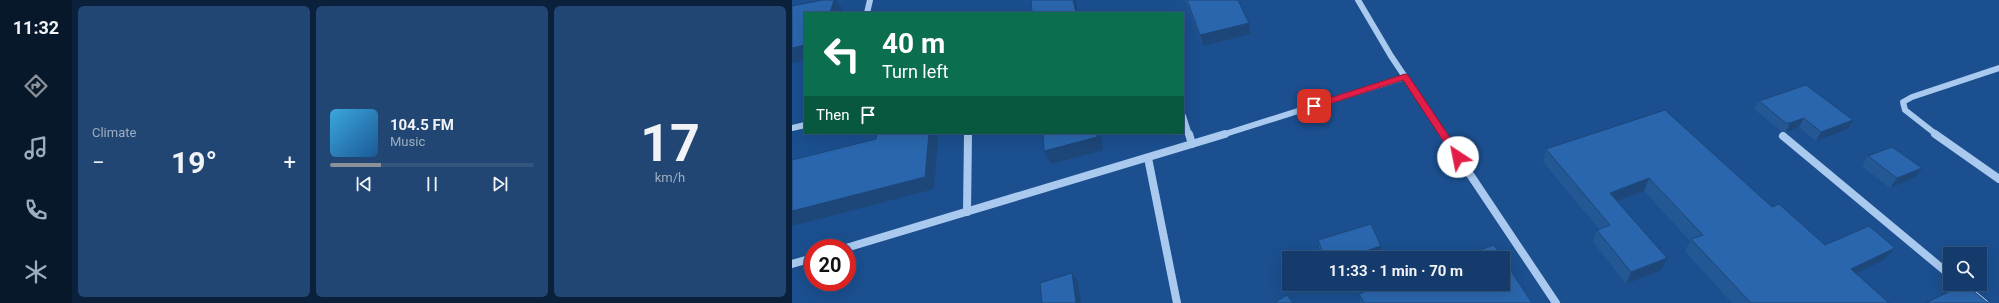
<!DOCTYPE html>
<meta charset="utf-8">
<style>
:root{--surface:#143b6b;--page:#214673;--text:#f1f3f6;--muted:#9dadc1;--line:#33557e;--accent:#8c9099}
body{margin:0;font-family:Roboto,sans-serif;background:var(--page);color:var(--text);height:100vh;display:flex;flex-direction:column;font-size:15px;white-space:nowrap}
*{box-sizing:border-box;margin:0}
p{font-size:13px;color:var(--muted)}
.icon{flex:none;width:22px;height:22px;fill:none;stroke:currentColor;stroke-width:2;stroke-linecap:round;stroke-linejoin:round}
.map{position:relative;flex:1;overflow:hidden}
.sheet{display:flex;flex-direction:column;gap:6px;padding:6px;background:#0b203b;width:720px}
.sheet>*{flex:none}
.top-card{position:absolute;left:12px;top:12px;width:380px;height:122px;border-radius:0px;box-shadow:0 4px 16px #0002,0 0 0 1px var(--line);background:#0b6e4f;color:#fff;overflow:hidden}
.buttons{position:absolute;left:1151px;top:247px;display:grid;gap:8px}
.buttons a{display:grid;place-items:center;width:44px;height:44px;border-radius:0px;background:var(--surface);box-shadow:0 4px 16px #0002,0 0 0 1px var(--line);font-size:20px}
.speed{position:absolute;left:12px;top:239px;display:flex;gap:8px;font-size:20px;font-weight:700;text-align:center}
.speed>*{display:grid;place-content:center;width:52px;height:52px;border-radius:50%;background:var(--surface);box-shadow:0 4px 16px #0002,0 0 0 1px var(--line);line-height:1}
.speed .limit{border:6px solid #d22;background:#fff;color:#111}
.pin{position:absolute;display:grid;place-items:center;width:34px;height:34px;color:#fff;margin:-17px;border-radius:8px;box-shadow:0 2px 6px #0006}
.me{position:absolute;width:44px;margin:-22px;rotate:326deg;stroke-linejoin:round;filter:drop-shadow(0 0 3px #0008)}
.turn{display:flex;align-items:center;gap:14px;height:84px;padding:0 12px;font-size:18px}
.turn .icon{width:52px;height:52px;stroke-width:2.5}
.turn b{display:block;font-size:28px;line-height:34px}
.then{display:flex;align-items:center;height:38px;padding:0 12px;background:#0003;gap:8px;font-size:15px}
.big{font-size:30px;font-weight:700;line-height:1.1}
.sheet .card{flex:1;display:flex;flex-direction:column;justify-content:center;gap:6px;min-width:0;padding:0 14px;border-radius:6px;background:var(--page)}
.sheet .dial{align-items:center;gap:0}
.dial b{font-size:52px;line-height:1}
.song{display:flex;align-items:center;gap:12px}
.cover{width:48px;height:48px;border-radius:6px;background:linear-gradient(135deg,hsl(200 70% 55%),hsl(210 70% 35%))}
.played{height:4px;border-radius:2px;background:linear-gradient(90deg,var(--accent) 25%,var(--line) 25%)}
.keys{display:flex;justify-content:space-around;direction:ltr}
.heat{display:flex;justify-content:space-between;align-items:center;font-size:22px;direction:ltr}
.sheet .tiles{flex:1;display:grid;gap:6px;grid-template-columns:repeat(3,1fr)}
.trip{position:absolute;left:490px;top:251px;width:228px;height:40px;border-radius:0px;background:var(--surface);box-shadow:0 4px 16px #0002,0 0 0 1px var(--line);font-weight:700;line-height:40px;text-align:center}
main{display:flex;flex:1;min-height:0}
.tab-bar{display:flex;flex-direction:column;width:72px;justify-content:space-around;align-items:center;background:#08182b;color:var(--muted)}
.tab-bar .icon{width:28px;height:28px}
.tab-bar .active{color:var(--accent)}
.tab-bar b{font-size:18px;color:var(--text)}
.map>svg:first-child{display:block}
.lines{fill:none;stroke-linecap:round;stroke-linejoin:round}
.minor-far1{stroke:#a9c9ee;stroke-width:6}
.minor{stroke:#a9c9ee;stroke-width:8}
.wall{fill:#245895}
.shaded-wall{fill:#1d4779}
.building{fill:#2a66ad;stroke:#1d4779}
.route{fill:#e11d48;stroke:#92132f}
</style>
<main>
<nav class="tab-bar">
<b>11:32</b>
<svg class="icon active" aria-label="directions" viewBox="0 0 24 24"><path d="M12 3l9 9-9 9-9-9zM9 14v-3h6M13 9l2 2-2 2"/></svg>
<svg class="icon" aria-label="music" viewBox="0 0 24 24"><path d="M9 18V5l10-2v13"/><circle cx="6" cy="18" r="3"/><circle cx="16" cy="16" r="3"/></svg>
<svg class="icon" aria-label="phone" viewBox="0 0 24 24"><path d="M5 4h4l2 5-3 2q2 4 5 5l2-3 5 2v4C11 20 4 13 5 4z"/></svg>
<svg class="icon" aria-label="climate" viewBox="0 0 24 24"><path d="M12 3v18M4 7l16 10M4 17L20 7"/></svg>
</nav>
<section class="sheet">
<div class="tiles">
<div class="card"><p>Climate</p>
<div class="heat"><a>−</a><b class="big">19°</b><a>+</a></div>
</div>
<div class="card">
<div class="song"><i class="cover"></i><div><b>104.5 FM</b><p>Music</p></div></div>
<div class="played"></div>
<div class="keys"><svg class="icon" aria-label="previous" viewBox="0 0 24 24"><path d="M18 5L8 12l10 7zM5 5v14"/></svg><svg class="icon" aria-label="pause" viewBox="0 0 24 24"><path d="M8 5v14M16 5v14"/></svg><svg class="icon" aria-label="next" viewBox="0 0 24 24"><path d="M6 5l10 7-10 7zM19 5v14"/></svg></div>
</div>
<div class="card dial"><b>17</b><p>km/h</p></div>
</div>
</section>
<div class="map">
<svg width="1207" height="303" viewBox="0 0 1207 303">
<rect width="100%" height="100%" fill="#1b4f8f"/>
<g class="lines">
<g class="minor-far1">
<path d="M566,0L599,56L652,135"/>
<path d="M75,13L78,0"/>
<path d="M391,116L397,135"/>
<path d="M0,128L13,125"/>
<path d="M176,135V133"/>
<path d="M430,135L613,77"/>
<path d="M1145,135L1113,110L1111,102L1120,97L1207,68"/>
</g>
<g class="minor">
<path d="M397,134L400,144"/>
<path d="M651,134L764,303"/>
<path d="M1143,134L1207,179"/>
<path d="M991,136L1158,275"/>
<path d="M356,158L385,303"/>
<path d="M175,212L176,134"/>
<path d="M54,248L433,134"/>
<path d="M0,264L21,258"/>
<path d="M1169,284L1192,303"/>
</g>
</g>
<g class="wall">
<path d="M393,0H446L457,23L459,34L411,46Z"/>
<path d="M967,101L1056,129L1024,141L1007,127L994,132L989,131L962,109Z"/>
<path d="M754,149L980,207L1033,245L1092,260L1064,273L1097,303H940L893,251L898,241L852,191L825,201L869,270L834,284L801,242L805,230L807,229L751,162Z"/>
<path d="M1076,156L1122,178L1098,188L1070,166Z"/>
<path d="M526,240L589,246L590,255L581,258H531L527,249Z"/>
<path d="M567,294L740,303H568Z"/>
</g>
<g class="shaded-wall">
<path d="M42,0H44L51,10L50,13H38Z"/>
<path d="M281,0H284L286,13H284Z"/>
<path d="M457,23L459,34L411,46L408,35Z"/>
<path d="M13,45V60L0,63V48Z"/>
<path d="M1012,118L1007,127L994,132L998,123Z"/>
<path d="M1061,120L1056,129L1024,141L1029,132Z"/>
<path d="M137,133H142L146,139L142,189L0,226V211Z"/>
<path d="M305,133H308L311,150L259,164L252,151Z"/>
<path d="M1130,168L1122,178L1098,188L1105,178Z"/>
<path d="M857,178L852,191L814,205L818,193Z"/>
<path d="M589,246L590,255L581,258H552Z"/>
<path d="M1103,248L1092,260L1049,281L1059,269Z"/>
<path d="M875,258L869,270L834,284L839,272Z"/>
<path d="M280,273L286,282L289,303H284Z"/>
</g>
<g class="building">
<path d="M31,0H42L38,13H13V45L0,48V6Z"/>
<path d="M239,0H281L284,13H240Z"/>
<path d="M395,0H446L457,23L408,35Z"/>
<path d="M1014,85L1061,120L1029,132L1012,118L998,123H994L967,101Z"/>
<path d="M873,110L980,207L987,204L1033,245L1077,226L1103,248L1059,269L1097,303H959L899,239L911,235L857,178L818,193L875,258L839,272L805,230L818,225L754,149Z"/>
<path d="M85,133H137L133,177L0,211V160L84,139Z"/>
<path d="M251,133H305V137L252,151Z"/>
<path d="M1100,147L1130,168L1105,178L1076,156Z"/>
<path d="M579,224L589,246L552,258H533L526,240Z"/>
<path d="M702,245L710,258H666Z"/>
<path d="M711,259L740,303H572L567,294L594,284H711Z"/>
<path d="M280,273L284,303H250L248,283Z"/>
<path d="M1173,284L1196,303H1134Z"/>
<path d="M495,295L501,303H482Z"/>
</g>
<path class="route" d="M613,74L616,75L669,154V159H663L611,80L522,109L518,106L519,104Z"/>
</svg>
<div class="buttons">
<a><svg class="icon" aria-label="search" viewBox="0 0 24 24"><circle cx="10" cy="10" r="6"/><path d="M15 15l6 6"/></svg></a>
</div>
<div class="speed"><div class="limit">20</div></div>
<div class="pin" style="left:522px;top:106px;background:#d93025"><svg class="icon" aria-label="arrive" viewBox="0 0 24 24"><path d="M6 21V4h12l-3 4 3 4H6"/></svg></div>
<svg class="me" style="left:666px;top:157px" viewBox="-20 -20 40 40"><circle r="19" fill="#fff"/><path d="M0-13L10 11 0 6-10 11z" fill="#e11d48"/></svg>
<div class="trip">11:33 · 1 min · 70 m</div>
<div class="top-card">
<div class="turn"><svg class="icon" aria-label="left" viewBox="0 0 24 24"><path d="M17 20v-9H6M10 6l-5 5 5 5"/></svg><div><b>40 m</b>Turn left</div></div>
<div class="then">Then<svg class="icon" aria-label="arrive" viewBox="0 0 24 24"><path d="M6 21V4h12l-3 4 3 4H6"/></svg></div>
</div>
</div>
</main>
